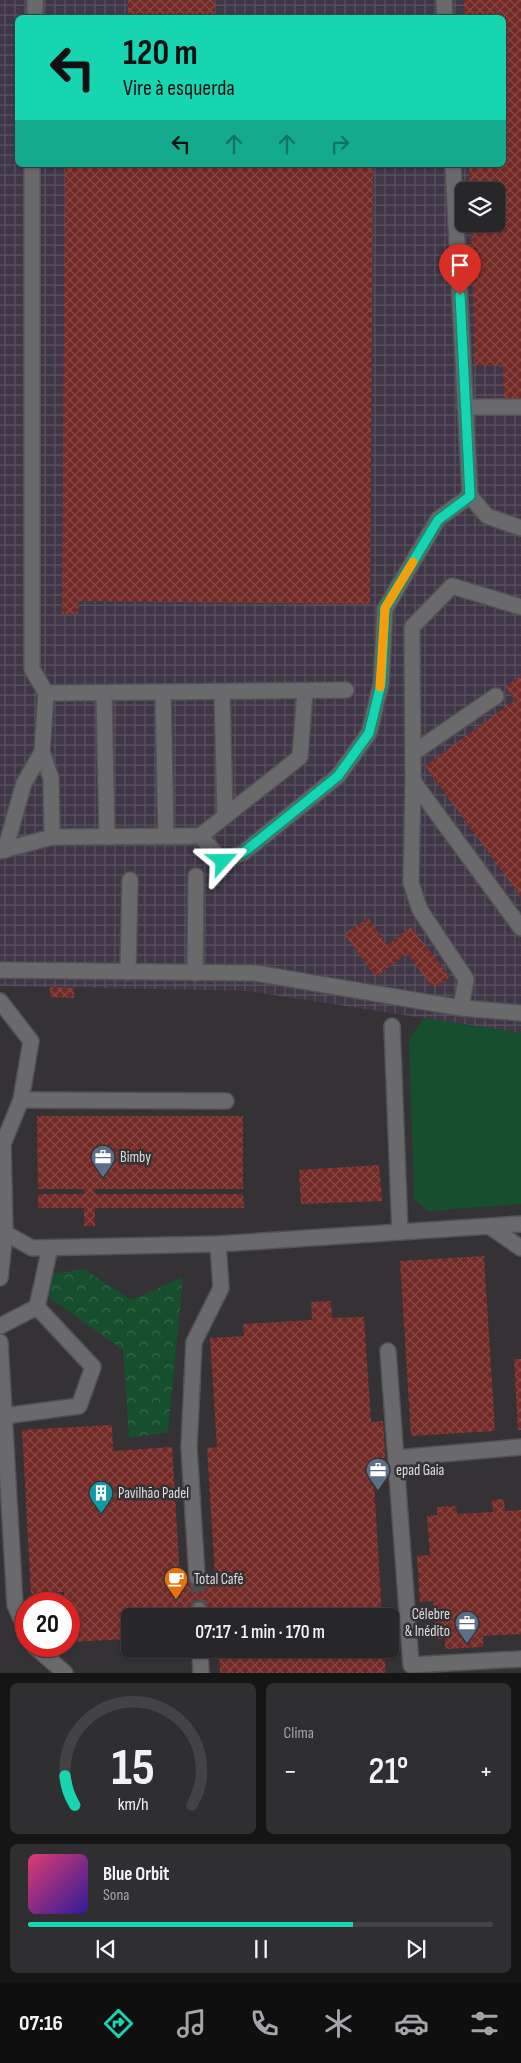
<!DOCTYPE html>
<html lang="pt">
<meta charset="utf-8">
<style>
:root{--surface:#272628;--page:#2f2e30;--text:#f1f3f6;--muted:#a4a5a8;--line:#434345;--accent:#18d5b2}
body{margin:0;font-family:"Sofia Sans Condensed",sans-serif;background:var(--page);color:var(--text);height:100vh;display:flex;flex-direction:column;font-size:19px;white-space:nowrap}
*{box-sizing:border-box;margin:0}
p{font-size:16px;color:var(--muted)}
.icon{flex:none;width:28px;height:28px;fill:none;stroke:currentColor;stroke-width:2;stroke-linecap:round;stroke-linejoin:round}
.map{position:relative;height:1673px;overflow:hidden}
.panel{display:flex;flex-direction:column;gap:10px;padding:10px;background:#151516;flex:1}
.panel>*{flex:none}
.guide{position:absolute;left:15px;top:15px;width:491px;height:152px;border-radius:8px;box-shadow:0 1px 4px #0004,0 0 0 1px var(--line);background:#18d5b2;color:#111;overflow:hidden}
.tools{position:absolute;left:455px;top:182px;display:grid;gap:10px}
.tools a{display:grid;place-items:center;width:50px;height:50px;border-radius:8px;background:var(--surface);box-shadow:0 1px 4px #0004,0 0 0 1px var(--line);font-size:25px}
.speed{position:absolute;left:15px;top:1592px;display:flex;gap:10px;font-size:25px;font-weight:700;text-align:center}
.speed>*{display:grid;place-content:center;width:65px;height:65px;border-radius:50%;background:var(--surface);box-shadow:0 1px 4px #0004,0 0 0 1px var(--line);line-height:1}
.speed .limit{border:8px solid #d22;background:#fff;color:#111}
.pin{position:absolute;display:grid;place-items:center;width:42px;height:42px;color:#fff;margin:-51px -21px;border-radius:50% 50% 50% 0;rotate:-45deg;box-shadow:0 0 5px #0007}
.pin .icon{rotate:45deg}
.me{position:absolute;width:55px;margin:-28px;rotate:66deg;stroke-linejoin:round;filter:drop-shadow(0 0 4px #0008)}
.turn{display:flex;align-items:center;gap:18px;height:105px;padding:0 25px;font-size:22px}
.turn .icon{width:65px;height:65px;stroke-width:2.5}
.turn b{display:block;font-size:35px;line-height:42px}
.lanes{display:flex;align-items:center;height:48px;padding:0 25px;background:#0003;justify-content:center;gap:25px;direction:ltr}
.lanes .off{opacity:.35}
.big{font-size:38px;font-weight:600;line-height:1.1}
.panel .widget{flex:1;display:flex;flex-direction:column;justify-content:center;gap:8px;min-width:0;padding:0 18px;border-radius:8px;background:var(--page)}
.panel .dial{align-items:center;gap:0}
.dial svg{height:130px;overflow:visible;fill:none;stroke:var(--line);stroke-width:7;stroke-linecap:round;text-anchor:middle}
.dial text{fill:var(--text);stroke:none}
.song{display:flex;align-items:center;gap:15px}
.cover{width:60px;height:60px;border-radius:8px;background:linear-gradient(135deg,hsl(340 70% 55%),hsl(250 70% 35%))}
.played{height:5px;border-radius:2px;background:linear-gradient(90deg,var(--accent) 70%,var(--line) 70%)}
.keys{display:flex;justify-content:space-around;direction:ltr}
.heat{display:flex;justify-content:space-between;align-items:center;font-size:28px;direction:ltr}
.panel .tiles{flex:1;display:grid;gap:10px;grid-template-columns:1fr 1fr}
.widget:last-child{grid-column:span 2}
.trip{position:absolute;left:121px;top:1608px;width:278px;height:50px;border-radius:8px;background:var(--surface);box-shadow:0 1px 4px #0004,0 0 0 1px var(--line);font-weight:600;line-height:50px;text-align:center}
.tabs{display:flex;height:80px;justify-content:space-around;align-items:center;background:#100f10;color:var(--muted)}
.tabs .icon{width:35px;height:35px}
.tabs .selected{color:var(--accent)}
.tabs b{font-size:22px;color:var(--text)}
.map>svg:first-child{display:block}
.industrial{fill:url(#industrial-grid);fill-rule:evenodd}
.forest{fill:url(#forest-crowns)}
.garden{fill:#164f2d}
.building{fill:url(#building-cross-hatch)}
.lines{fill:none;stroke-linecap:round;stroke-linejoin:round}
.minor-tunnel{stroke:#4e4c4e;stroke-width:15;stroke-dasharray:15 8;stroke-linecap:butt}
.minor-casing{stroke:#525153;stroke-width:18}
.minor{stroke:#6a696b;stroke-width:15}
.route-casing{stroke:#108a74;stroke-width:12}
.route{stroke:#18d5b2;stroke-width:9}
.slow{stroke:#f59e0b;stroke-width:9}
.labels{text-anchor:middle;dominant-baseline:central;stroke-width:5;stroke-linejoin:round;paint-order:stroke}
.poi-label{font-size:15px;fill:#dfdedf;stroke:#343235;text-anchor:start}
</style>
<div class="map">
<svg width="521" height="1673" viewBox="0 0 521 1673">
<defs>
<pattern id="industrial-grid" width="8" height="8" patternUnits="userSpaceOnUse" patternTransform="scale(1.25)"><rect width="8" height="8" fill="#3f3647"/><path d="M0 4h8M4 0v8" fill="none" stroke="#5a5361"/></pattern>
<pattern id="forest-crowns" width="20" height="18" patternUnits="userSpaceOnUse" patternTransform="scale(1.25)"><rect width="20" height="18" fill="#164f2d"/><path d="M2 6a3 3 0 1 1 6 0M12 15a3 3 0 1 1 6 0" fill="none" stroke="#37684b"/></pattern>
<pattern id="building-cross-hatch" width="8" height="8" patternUnits="userSpaceOnUse" patternTransform="scale(1.25)"><rect width="8" height="8" fill="#732925"/><path d="M0 0l8 8M0 8l8-8" fill="none" stroke="#864844"/></pattern>
</defs>
<rect width="100%" height="100%" fill="#343235"/>
<path class="industrial" d="M0,0H521V1033L248,991L0,986ZM18,18H504V165H18ZM464,191H496V224H464Z"/>
<path class="forest" d="M84,1269L131,1300L183,1277L168,1432L129,1438L123,1350L50,1298L51,1274Z"/>
<path class="garden" d="M424,1018L521,1033V1204L428,1211L414,1199L409,1040Z"/>
<g class="building">
<rect x="128" y="0" width="87" height="18"/>
<path d="M464,0H521V398L504,399L503,365L475,366L471,224H496V191H470L469,165H504V18H464Z"/>
<path d="M65,165H373L370,604L79,601L78,614H62Z"/>
<path d="M521,675V897L425,766L515,700L505,687Z"/>
<path d="M368,918L387,945L411,927L450,977L438,986L436,984L432,987L407,953L376,977L344,934Z"/>
<path d="M50,987L74,988V998L50,997Z"/>
<path d="M37,1116H243V1189H95V1194H243L244,1208H95V1226H84V1208H38V1194H84V1189H38Z"/>
<path d="M379,1165L382,1201L301,1204L299,1170Z"/>
<path d="M484,1256L495,1431L411,1436L400,1261Z"/>
<path d="M331,1301L332,1318L364,1317L371,1422L383,1421L387,1482H374L382,1616H217V1609L181,1611L182,1616H130V1639L69,1642V1604H65L64,1592L31,1594L22,1430L112,1425L113,1451L172,1447L180,1578L215,1576L207,1448L217,1447L210,1338L244,1336L243,1324L312,1320L311,1302Z"/>
<path d="M514,1359H521V1430H518Z"/>
<path d="M504,1499L505,1511L521,1510V1634L483,1636V1647L445,1649V1639H436L433,1601L420,1602L417,1556L430,1555L427,1516L437,1515V1507L456,1506L457,1514L493,1512L492,1500Z"/>
<path d="M219,1649H384L386,1673H220Z"/>
</g>
<g class="lines">
<path class="minor-tunnel" d="M197,1577L199,1610"/>
<defs>
<g id="minor">
<path d="M444,0L445,18"/>
<path d="M35,18V0"/>
<path d="M32,165V669L46,693L346,690"/>
<path d="M465,407H521"/>
<path d="M470,496L487,516L521,528"/>
<path d="M163,692L166,836"/>
<path d="M222,692L225,816"/>
<path d="M46,693L42,752L51,778L52,837L200,836L223,861L244,852L338,776L369,733L381,684L385,609L438,519L470,496L453,165"/>
<path d="M104,693L107,837"/>
<path d="M413,753L496,696"/>
<path d="M413,781L521,928"/>
<path d="M200,836L300,757L305,691"/>
<path d="M5,850L24,783L42,752"/>
<path d="M0,851L52,837"/>
<path d="M0,970L255,973L461,1008L521,1013"/>
<path d="M128,972L130,880"/>
<path d="M195,973L196,876"/>
<path d="M0,1001L31,1041L21,1100L3,1144L5,1233L32,1248L218,1244L521,1224"/>
<path d="M461,1008L466,979L420,910L411,883L413,781L412,627L452,586L521,607"/>
<path d="M392,1026L400,1232"/>
<path d="M21,1100L226,1101"/>
<path d="M489,1226L521,1248"/>
<path d="M0,1278L5,1233"/>
<path d="M0,1326L37,1307L50,1248"/>
<path d="M0,1342L15,1605L26,1630"/>
<path d="M388,1351L411,1665L521,1659"/>
<path d="M4,1416L79,1406L93,1367L37,1307"/>
<path d="M396,1458L521,1447"/>
<path d="M197,1577L189,1447L194,1342L221,1288L218,1244"/>
<path d="M199,1610V1616"/>
<path d="M34,1646L65,1673"/>
<path d="M200,1649L201,1673"/>
</g>
</defs>
<use href="#minor" class="minor-casing"/>
<use href="#minor" class="minor"/>
</g>
<g class="lines">
<defs>
<path id="route" d="M223,861L244,852L338,776L369,733L381,684L385,608L438,520L470,496L460,295"/>
</defs>
<use href="#route" class="route-casing"/>
<use href="#route" class="route"/>
<path class="slow" d="M380,687L385,608L413,562"/>
</g>
<defs>
<symbol id="office-pin" viewBox="-11 -11 22 30"><path d="M0 17L-7.5 6A9.5 9.5 0 1 1 7.5 6Z" fill="#5c6f8a" stroke="#343235"/><path d="M-6-3h4V-5.5h4V-3h4V5H-6ZM-1-4.5V-3h2v-1.5ZM-6 0V1H6V0Z" fill="#fff"/></symbol>
<symbol id="building-pin" viewBox="-11 -11 22 30"><path d="M0 17L-7.5 6A9.5 9.5 0 1 1 7.5 6Z" fill="#0f9aa8" stroke="#343235"/><path d="M-4-6H4V6H1V3H-1V6H-4ZM-2.5-4.3h1.7v1.8h-1.7ZM.8-4.3h1.7v1.8H.8ZM-2.5-1h1.7V.8h-1.7ZM.8-1h1.7V.8H.8Z" fill="#fff"/></symbol>
<symbol id="cafe-pin" viewBox="-11 -11 22 30"><path d="M0 17L-7.5 6A9.5 9.5 0 1 1 7.5 6Z" fill="#e8710a" stroke="#343235"/><path d="M-5.5-4.5H6V0H3Q3 3.5 0 3.5H-2.5Q-5.5 3.5-5.5 0ZM3-3.2v2h1.7v-2ZM-6 4.5H4V6H-6Z" fill="#fff"/></symbol>
</defs>
<g fill-rule="evenodd">
<use href="#office-pin" x="89" y="1143" width="28" height="38"/>
<use href="#office-pin" x="364" y="1456" width="28" height="38"/>
<use href="#building-pin" x="87" y="1479" width="28" height="38"/>
<use href="#cafe-pin" x="162" y="1565" width="28" height="38"/>
<use href="#office-pin" x="453" y="1609" width="28" height="38"/>
</g>
<g class="labels">
<g class="poi-label">
<text x="120" y="1157">Bimby</text>
<text x="396" y="1470">epad Gaia</text>
<text x="118" y="1493">Pavilhão Padel</text>
<text x="194" y="1579">Total Café</text>
<text x="450" y="1614" text-anchor="end">Célebre<tspan x="450" dy="17">&amp; Inédito</tspan></text>
</g>
</g>
</svg>
<div class="tools">
<a><svg class="icon" aria-label="layers" viewBox="0 0 24 24"><path d="M12 4l9 5-9 5-9-5zM3 14l9 5 9-5"/></svg></a>
</div>
<div class="speed"><div class="limit">20</div></div>
<div class="pin" style="left:460px;top:295px;background:#d93025"><svg class="icon" aria-label="arrive" viewBox="0 0 24 24"><path d="M6 21V4h12l-3 4 3 4H6"/></svg></div>
<svg class="me" style="left:223px;top:861px" viewBox="-20 -20 40 40"><path d="M0-17L14 15 0 8-14 15z" fill="#18d5b2" stroke="#fff" stroke-width="4"/></svg>
<div class="trip">07:17 · 1 min · 170 m</div>
<div class="guide">
<div class="turn"><svg class="icon" aria-label="left" viewBox="0 0 24 24"><path d="M17 20v-9H6M10 6l-5 5 5 5"/></svg><div><b>120 m</b>Vire à esquerda</div></div>
<div class="lanes"><svg class="icon" aria-label="left" viewBox="0 0 24 24"><path d="M17 20v-9H6M10 6l-5 5 5 5"/></svg><svg class="icon off" aria-label="ahead" viewBox="0 0 24 24"><path d="M12 20V5M6 11l6-6 6 6"/></svg><svg class="icon off" aria-label="ahead" viewBox="0 0 24 24"><path d="M12 20V5M6 11l6-6 6 6"/></svg><svg class="icon off" aria-label="right" viewBox="0 0 24 24"><path d="M7 20v-9h11M14 6l5 5-5 5"/></svg></div>
</div>
</div>
<section class="panel">
<div class="tiles">
<div class="widget dial"><svg viewBox="0 0 100 80">
<path d="M14 69A42 42 0 1 1 86 69"/>
<path d="M14 69A42 42 0 0 1 8 51" stroke="#18d5b2"/>
<text x="50" y="56" font-size="32" font-weight="700">15</text>
<text x="50" y="72" font-size="11">km/h</text>
</svg></div>
<div class="widget"><p>Clima</p>
<div class="heat"><a>−</a><b class="big">21°</b><a>+</a></div>
</div>
<div class="widget">
<div class="song"><i class="cover"></i><div><b>Blue Orbit</b><p>Sona</p></div></div>
<div class="played"></div>
<div class="keys"><svg class="icon" aria-label="previous" viewBox="0 0 24 24"><path d="M18 5L8 12l10 7zM5 5v14"/></svg><svg class="icon" aria-label="pause" viewBox="0 0 24 24"><path d="M8 5v14M16 5v14"/></svg><svg class="icon" aria-label="next" viewBox="0 0 24 24"><path d="M6 5l10 7-10 7zM19 5v14"/></svg></div>
</div>
</div>
</section>
<nav class="tabs">
<b>07:16</b>
<svg class="icon selected" aria-label="directions" viewBox="0 0 24 24"><path d="M12 3l9 9-9 9-9-9zM9 14v-3h6M13 9l2 2-2 2"/></svg>
<svg class="icon" aria-label="music" viewBox="0 0 24 24"><path d="M9 18V5l10-2v13"/><circle cx="6" cy="18" r="3"/><circle cx="16" cy="16" r="3"/></svg>
<svg class="icon" aria-label="phone" viewBox="0 0 24 24"><path d="M5 4h4l2 5-3 2q2 4 5 5l2-3 5 2v4C11 20 4 13 5 4z"/></svg>
<svg class="icon" aria-label="climate" viewBox="0 0 24 24"><path d="M12 3v18M4 7l16 10M4 17L20 7"/></svg>
<svg class="icon" aria-label="car" viewBox="0 0 24 24"><path d="M5 17H2v-5l4-1 3-4h7l3 4 3 1v5h-3M9 17h6M6 11h13"/><circle cx="7" cy="17" r="2"/><circle cx="17" cy="17" r="2"/></svg>
<svg class="icon" aria-label="filters" viewBox="0 0 24 24"><path d="M4 7h16M4 17h16"/><circle cx="9" cy="7" r="2"/><circle cx="15" cy="17" r="2"/></svg>
</nav>
